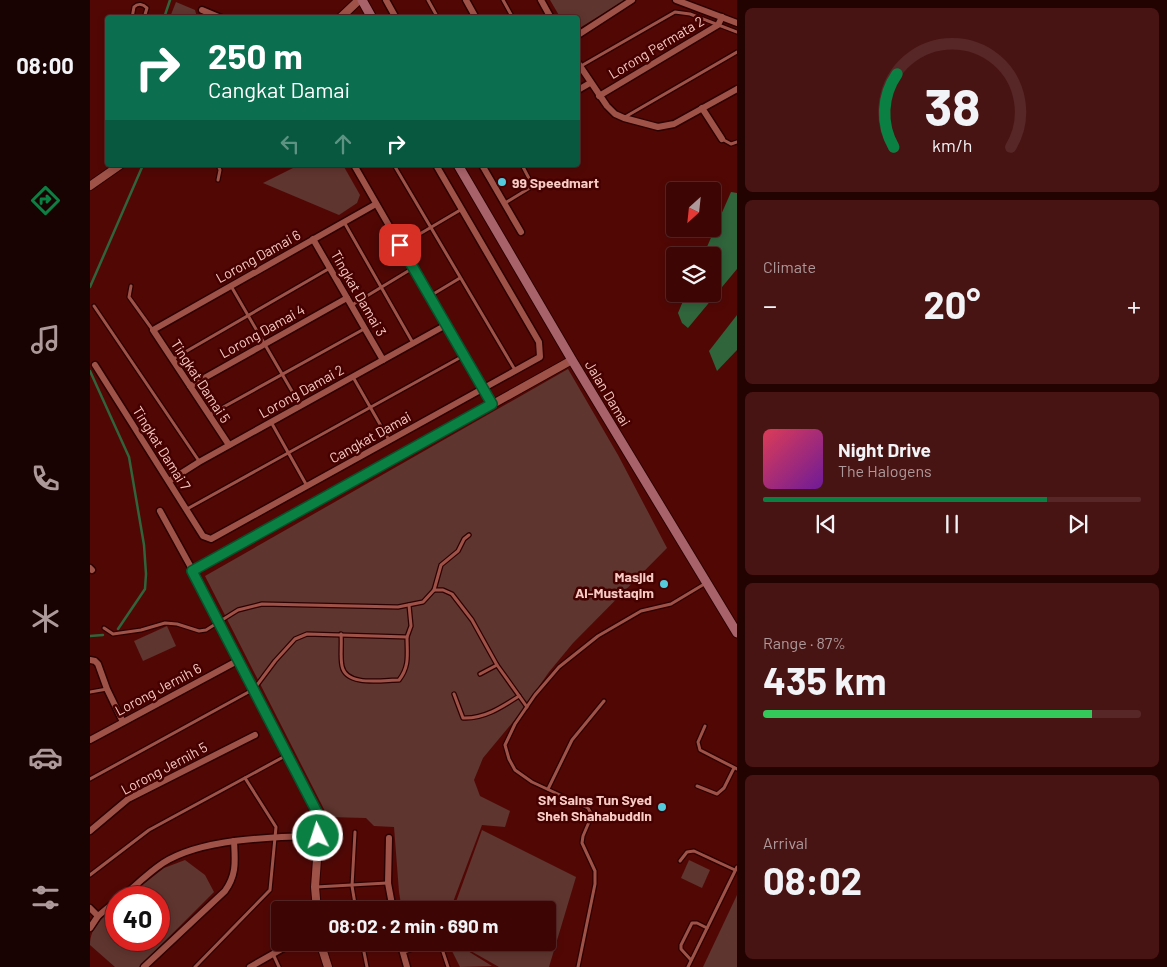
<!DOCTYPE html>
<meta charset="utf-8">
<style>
:root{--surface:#3d0604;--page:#481413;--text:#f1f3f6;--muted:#ad999a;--line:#562726;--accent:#0b8043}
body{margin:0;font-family:Barlow,sans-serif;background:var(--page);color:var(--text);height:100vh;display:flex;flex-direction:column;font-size:19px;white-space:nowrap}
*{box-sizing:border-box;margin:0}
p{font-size:16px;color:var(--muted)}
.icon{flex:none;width:28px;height:28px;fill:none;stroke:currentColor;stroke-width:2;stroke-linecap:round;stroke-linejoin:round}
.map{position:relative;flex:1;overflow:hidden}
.panel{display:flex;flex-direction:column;gap:8px;padding:8px;background:#220302;width:430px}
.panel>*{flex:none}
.top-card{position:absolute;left:15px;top:15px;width:475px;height:152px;border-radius:5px;box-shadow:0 2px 8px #0003,0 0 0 1px var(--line);background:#0b6e4f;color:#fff;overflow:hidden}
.needle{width:32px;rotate:207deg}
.buttons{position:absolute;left:576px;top:182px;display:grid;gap:10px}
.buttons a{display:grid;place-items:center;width:55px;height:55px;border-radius:5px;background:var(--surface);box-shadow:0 2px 8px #0003,0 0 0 1px var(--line);font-size:25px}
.speed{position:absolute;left:15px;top:886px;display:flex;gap:10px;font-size:25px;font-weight:700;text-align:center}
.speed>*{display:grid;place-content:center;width:65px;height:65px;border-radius:50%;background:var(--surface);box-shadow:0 2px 8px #0003,0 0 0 1px var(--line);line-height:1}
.speed .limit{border:8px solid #d22;background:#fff;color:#111}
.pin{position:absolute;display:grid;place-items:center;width:42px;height:42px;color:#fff;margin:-21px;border-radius:10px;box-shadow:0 2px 8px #0006}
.me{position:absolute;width:55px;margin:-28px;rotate:356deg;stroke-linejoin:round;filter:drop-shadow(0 0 4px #0008)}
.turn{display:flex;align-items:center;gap:18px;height:105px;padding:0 20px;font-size:22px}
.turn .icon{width:65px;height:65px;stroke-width:2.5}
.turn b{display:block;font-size:35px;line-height:42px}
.lanes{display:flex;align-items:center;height:48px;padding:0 20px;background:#0003;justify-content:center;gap:25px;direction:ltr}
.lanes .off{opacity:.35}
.big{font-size:38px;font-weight:700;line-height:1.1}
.panel .card{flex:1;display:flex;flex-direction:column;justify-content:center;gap:8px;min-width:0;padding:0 18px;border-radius:8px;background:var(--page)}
.panel .dial{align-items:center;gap:0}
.dial svg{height:130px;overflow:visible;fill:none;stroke:var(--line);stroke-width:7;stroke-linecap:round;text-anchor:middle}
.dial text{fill:var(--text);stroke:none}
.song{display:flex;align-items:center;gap:15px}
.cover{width:60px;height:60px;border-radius:8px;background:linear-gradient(135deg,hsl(350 70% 55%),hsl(280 70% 35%))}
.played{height:5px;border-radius:2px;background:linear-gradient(90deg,var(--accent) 75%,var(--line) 75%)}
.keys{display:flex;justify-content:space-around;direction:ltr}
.heat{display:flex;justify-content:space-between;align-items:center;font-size:28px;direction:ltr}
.charge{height:8px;border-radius:4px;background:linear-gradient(90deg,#34c759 87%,var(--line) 0)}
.trip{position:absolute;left:181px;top:901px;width:285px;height:50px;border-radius:5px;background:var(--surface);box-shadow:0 2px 8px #0003,0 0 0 1px var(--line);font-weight:700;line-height:50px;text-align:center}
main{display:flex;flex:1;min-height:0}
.tab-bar{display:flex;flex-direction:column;width:90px;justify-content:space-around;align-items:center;background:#180202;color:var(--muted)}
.tab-bar .icon{width:35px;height:35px}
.tab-bar .selected{color:var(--accent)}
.tab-bar b{font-size:22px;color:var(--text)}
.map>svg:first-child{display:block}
.green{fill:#5f352f}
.water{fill:#30643b}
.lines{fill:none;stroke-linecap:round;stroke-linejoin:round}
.stream{stroke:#30643b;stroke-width:2.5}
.service-casing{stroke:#2d0000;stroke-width:5.5}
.minor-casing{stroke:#2d0000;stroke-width:9}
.tertiary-casing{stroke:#2d0000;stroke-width:10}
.secondary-casing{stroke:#2d0000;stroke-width:11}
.service{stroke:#9f5248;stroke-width:3}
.minor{stroke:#9f5248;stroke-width:6}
.tertiary{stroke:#9f5248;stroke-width:8}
.secondary{stroke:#a8626a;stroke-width:9}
.route-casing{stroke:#07532c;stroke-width:12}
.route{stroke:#0b8043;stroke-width:9}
.poi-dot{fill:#54cadd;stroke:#450000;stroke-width:2}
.labels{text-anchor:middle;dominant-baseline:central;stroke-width:5;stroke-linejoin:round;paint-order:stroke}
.street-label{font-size:14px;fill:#f7cac3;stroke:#450000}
.poi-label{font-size:14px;font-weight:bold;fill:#f7cac3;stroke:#450000;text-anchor:end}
</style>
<main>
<nav class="tab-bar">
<b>08:00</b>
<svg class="icon selected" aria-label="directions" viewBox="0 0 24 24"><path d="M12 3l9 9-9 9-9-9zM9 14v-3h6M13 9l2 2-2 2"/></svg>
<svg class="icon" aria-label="music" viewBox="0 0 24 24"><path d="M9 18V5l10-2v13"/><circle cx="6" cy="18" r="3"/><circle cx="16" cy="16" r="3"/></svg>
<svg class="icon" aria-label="phone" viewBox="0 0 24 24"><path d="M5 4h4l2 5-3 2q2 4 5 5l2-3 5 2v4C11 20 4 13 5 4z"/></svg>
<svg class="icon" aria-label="climate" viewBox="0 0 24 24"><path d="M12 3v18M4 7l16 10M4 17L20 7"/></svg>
<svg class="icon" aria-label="car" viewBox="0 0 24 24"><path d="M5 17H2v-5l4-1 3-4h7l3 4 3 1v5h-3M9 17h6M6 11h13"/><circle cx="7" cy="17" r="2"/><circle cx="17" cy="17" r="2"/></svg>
<svg class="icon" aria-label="filters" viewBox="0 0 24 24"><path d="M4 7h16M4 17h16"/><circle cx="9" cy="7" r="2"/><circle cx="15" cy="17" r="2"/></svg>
</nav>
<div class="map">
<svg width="647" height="967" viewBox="0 0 647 967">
<rect width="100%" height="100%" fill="#510805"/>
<g class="green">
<path d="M460,0H535L488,29V18L470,17Z"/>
<path d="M86,2L105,10L107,17H109H80Z"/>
<path d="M209,165H253L270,195L267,203L249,215L173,183Z"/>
<path d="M478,369L528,455L577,548L483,643L459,672L428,716L393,758L384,780L390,796L420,811L415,827L392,825L360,910H312L309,892L304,827L284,826L276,818L238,817L115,576Z"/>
<path d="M77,626L86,646L53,661L44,641Z"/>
<path d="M392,830L486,877L459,967H409L379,950L371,943L458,942V910H363Z"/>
<path d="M95,860L115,875L124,892L49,967H25L0,945C0,927 13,917 26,906V940H69V898L37,897L74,868Z"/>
<path d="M599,860L620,870L612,888L591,878Z"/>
<path d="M647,895V967H613Z"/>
<path d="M358,943H368L373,948L402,966L370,967Z"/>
</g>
<g class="water">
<path d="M641,192L647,193V269L598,328L592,323L588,313L596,294H622V256H613Z"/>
<path d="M647,315V350L627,371L619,351Z"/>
</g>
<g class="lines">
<g class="stream">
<path d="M74,18L80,0"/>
<path d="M0,287L53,165"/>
<path d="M0,371L39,457L54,545L56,574L55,589L28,629"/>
<path d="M0,636L13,635"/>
</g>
<defs>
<g id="service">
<path d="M338,0L348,18"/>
<path d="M413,0L423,18"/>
<path d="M42,18L44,7C48,3 53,4 57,8L54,18"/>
<path d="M491,66L585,12L600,14L647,32"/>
<path d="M535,117L647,52"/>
<path d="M632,139L641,144L647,142"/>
<path d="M128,165L130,170L128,180"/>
<path d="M304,165L425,370"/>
<path d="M415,203L443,186L432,165"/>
<path d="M254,222L323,343"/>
<path d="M311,245L372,209"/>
<path d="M41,286L39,297L62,329"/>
<path d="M141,286L210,405"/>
<path d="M340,296L370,278"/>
<path d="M262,305L323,268"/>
<path d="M4,306L109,461"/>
<path d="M83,359L240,268"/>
<path d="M263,377L299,440"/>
<path d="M119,415L274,329"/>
<path d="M181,422L217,486"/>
<path d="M97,509L373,356"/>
<path d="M344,590H353L362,594L382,620L407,665L437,707"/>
<path d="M14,628L23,634L51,630L75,623L87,624L109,631L116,630L148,610L172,604L308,607L333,602L344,590L351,565L368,551L374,539L379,535"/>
<path d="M251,634C252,645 250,656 252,666C256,687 293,680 309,680C320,666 317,654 317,637"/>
<path d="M390,674L407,665"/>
<path d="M0,692L17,689"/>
<path d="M364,694L373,718C394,719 412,707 429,696"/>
<path d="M615,726L608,742L610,750L647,769"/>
<path d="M0,779L164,689L185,661L205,639L217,634L317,637L321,626L319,605"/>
<path d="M607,786L627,794L634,788L644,768"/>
<path d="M458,789L482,740L514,701"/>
<path d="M265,832L262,886L266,910"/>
<path d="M590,861L597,852L604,851L645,870"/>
<path d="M0,875L59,830L197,755"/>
<path d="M226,887L297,883"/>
<path d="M272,942L277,967"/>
<path d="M347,942L351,946L358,967"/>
<path d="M314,952L344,942"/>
<path d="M183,954L189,967"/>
<path d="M601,960L591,949V945L602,923H607L617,928"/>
<path d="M105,967L180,890L186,827L155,778"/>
<path d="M488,967L505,884V871L492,843L493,836L502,815L498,808L442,782L425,770L419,759L415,745L425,724L445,695L469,667L508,636L551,611L581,604L616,583"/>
<path d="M598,967L647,867"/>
</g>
<g id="minor">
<path d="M296,0L306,18"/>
<path d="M376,0L386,18"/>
<path d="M451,0L461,18"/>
<path d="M586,0L647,23"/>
<path d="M112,10L131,18"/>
<path d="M488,35L542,0"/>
<path d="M488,63L517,106L525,114L534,118L568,127L584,124L647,89"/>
<path d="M488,90L500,83"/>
<path d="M509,96L628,25L632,17"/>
<path d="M612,108L632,139"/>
<path d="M264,165L402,404"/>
<path d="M392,165L431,232"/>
<path d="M223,239L293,360"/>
<path d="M5,365L113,536L121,539L450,357L449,342L346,165"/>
<path d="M100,386L257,298"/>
<path d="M139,445L63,330L286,204"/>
<path d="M79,481L109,462L356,325"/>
<path d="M70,511L103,571"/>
<path d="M0,568L2,570"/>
<path d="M0,660L5,661L8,664L17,689L33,722"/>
<path d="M0,740L149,660"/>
<path d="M0,831L38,799L165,735"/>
<path d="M299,838L298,883L303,910"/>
<path d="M31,898C45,886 58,873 73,863C112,838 183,837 228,836"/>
<path d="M0,908L8,916"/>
<path d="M0,928L8,916L26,901"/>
<path d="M310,942L317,967"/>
<path d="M54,967L135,891C147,874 145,861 144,841"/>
<path d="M160,967L204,942"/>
</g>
<g id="tertiary">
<path d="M250,18L269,0"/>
<path d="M0,186L30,165"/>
<path d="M227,910L225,887L230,818L103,571L482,360"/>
<path d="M230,942L238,967"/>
</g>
<g id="secondary">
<path d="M272,0L282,18"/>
<path d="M368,165L482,360L647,633"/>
</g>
</defs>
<use href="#service" class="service-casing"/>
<use href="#minor" class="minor-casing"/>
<use href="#tertiary" class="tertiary-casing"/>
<use href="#secondary" class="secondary-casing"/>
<use href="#service" class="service"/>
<use href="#minor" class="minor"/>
<use href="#tertiary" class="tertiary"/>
<use href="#secondary" class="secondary"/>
</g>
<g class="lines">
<defs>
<path id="route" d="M228,836L230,818L102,571L402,404L310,245"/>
</defs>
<use href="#route" class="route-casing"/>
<use href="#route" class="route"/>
</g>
<g class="poi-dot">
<circle cx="412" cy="182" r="5"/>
<circle cx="574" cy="584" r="5"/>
<circle cx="572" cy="807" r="5"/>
</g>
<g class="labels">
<g class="street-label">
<text transform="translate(566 47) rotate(-31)">Lorong Permata 2</text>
<text transform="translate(168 256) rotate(-29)">Lorong Damai 6</text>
<text transform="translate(269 293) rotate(60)">Tingkat Damai 3</text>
<text transform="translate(172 331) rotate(-29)">Lorong Damai 4</text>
<text transform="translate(111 381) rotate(57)">Tingkat Damai 5</text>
<text transform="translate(211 391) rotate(-29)">Lorong Damai 2</text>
<text transform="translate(518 393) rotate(59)">Jalan Damai</text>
<text transform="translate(280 437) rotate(-29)">Cangkat Damai</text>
<text transform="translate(72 448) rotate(58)">Tingkat Damai 7</text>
<text transform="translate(68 689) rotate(-28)">Lorong Jernih 6</text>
<text transform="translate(74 768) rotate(-28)">Lorong Jernih 5</text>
</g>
<g class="poi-label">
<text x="422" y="182" text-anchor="start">99 Speedmart</text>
<text x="564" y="576">Masjid<tspan x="564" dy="16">Al-Mustaqim</tspan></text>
<text x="562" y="799">SM Sains Tun Syed<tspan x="562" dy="16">Sheh Shahabuddin</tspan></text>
</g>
</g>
</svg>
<div class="buttons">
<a><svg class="needle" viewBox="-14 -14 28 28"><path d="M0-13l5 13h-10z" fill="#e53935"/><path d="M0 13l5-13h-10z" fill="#ad999a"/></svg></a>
<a><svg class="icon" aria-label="layers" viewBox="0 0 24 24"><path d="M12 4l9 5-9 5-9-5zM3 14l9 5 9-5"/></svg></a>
</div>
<div class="speed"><div class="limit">40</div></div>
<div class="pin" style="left:310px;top:245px;background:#d93025"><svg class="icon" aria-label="arrive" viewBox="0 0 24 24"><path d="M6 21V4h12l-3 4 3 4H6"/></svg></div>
<svg class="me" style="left:228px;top:836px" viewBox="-20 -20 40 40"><circle r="17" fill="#0b8043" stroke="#fff" stroke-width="3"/><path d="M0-11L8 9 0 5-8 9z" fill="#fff"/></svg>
<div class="trip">08:02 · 2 min · 690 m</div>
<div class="top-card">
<div class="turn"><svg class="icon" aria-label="right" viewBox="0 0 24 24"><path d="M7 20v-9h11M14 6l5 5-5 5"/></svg><div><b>250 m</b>Cangkat Damai</div></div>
<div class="lanes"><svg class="icon off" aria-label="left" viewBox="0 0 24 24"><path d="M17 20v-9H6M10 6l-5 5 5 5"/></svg><svg class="icon off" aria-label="ahead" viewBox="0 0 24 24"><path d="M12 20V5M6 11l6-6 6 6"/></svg><svg class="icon" aria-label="right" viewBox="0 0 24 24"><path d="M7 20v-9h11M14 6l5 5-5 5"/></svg></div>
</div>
</div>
<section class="panel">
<div class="card dial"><svg viewBox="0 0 100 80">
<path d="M14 69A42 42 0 1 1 86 69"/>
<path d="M14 69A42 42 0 0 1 16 24" stroke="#0b8043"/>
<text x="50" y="56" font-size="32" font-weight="700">38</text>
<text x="50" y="72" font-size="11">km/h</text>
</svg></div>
<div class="card"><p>Climate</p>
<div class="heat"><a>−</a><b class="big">20°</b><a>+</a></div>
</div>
<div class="card">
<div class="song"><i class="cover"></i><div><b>Night Drive</b><p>The Halogens</p></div></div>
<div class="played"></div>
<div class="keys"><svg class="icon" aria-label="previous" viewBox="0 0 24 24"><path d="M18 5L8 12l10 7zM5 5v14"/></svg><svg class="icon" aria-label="pause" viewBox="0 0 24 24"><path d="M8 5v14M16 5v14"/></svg><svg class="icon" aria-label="next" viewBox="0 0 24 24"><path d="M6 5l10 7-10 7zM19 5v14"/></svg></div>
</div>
<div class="card"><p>Range · 87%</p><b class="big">435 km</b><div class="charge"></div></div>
<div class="card"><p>Arrival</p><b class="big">08:02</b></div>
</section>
</main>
